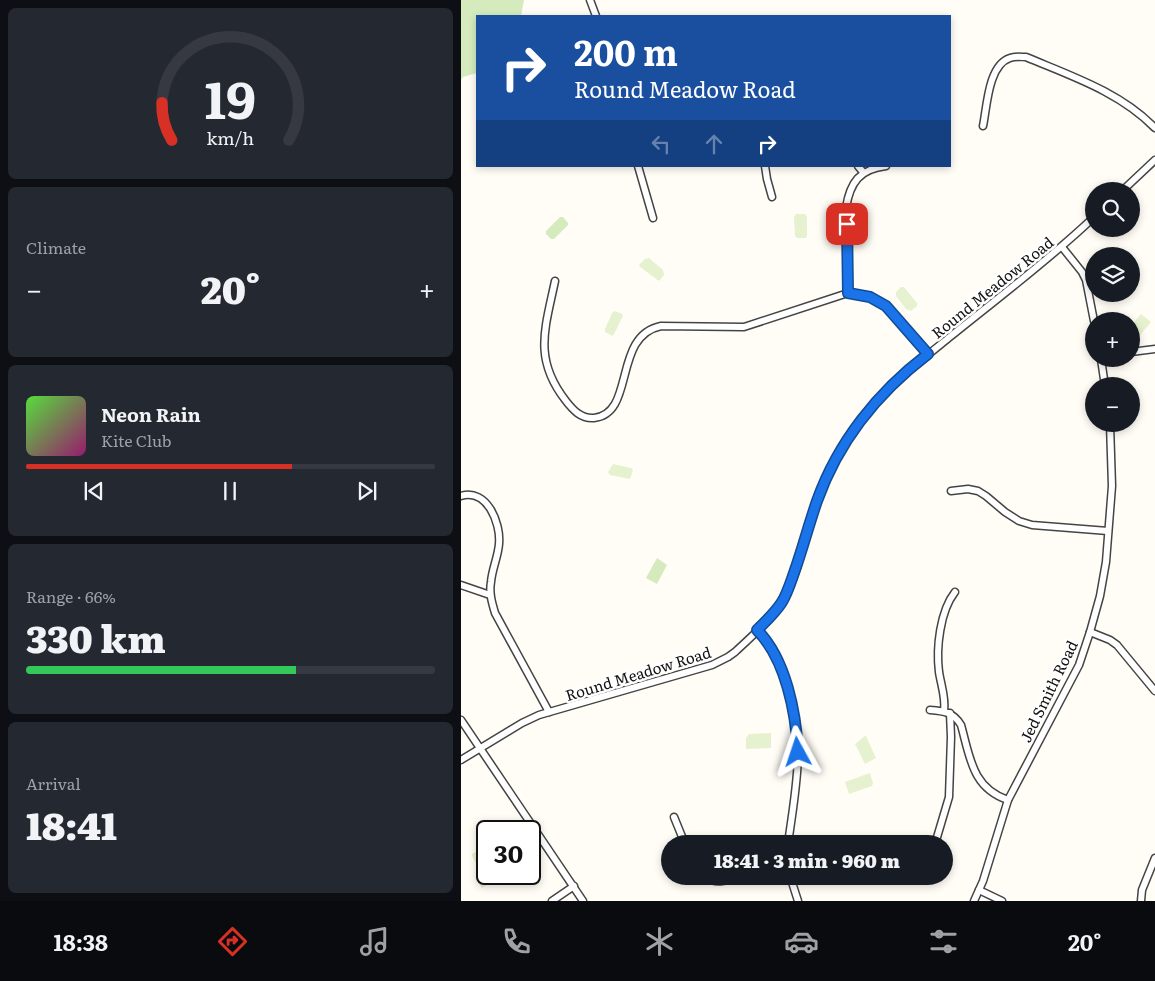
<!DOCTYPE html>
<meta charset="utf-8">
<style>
:root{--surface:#171b24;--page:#242831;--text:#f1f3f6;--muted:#9ea1a6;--line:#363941;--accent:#d93025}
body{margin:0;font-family:Literata,serif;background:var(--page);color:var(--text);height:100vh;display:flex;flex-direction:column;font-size:19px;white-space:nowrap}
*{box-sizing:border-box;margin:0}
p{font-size:16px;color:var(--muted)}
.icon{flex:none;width:28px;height:28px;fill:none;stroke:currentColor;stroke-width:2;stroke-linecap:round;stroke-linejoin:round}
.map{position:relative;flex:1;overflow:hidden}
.drawer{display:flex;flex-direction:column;gap:8px;padding:8px;background:#0d0f14;width:461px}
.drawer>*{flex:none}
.banner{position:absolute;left:15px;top:15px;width:475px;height:152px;border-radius:0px;box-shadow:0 2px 8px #0003;background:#1a4fa0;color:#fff;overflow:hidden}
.buttons{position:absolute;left:624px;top:182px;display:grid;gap:10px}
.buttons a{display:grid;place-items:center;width:55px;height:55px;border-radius:50%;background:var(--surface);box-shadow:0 2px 8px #0003;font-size:25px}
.speed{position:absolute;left:15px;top:820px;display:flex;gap:10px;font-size:25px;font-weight:700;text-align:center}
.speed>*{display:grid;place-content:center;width:65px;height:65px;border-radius:50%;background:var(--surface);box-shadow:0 2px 8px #0003;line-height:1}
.speed .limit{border:2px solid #111;border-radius:8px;background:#fff;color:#111}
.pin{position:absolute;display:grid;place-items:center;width:42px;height:42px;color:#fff;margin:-21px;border-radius:10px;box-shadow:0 2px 8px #0006}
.me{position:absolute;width:55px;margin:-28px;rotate:355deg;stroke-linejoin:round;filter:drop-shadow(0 0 4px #0008)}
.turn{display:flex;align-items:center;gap:18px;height:105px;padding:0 15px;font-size:22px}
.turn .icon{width:65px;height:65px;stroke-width:2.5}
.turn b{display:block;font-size:35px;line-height:42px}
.lanes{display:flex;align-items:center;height:48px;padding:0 15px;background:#0003;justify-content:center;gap:25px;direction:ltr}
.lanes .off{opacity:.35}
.big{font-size:38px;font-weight:800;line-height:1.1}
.drawer .card{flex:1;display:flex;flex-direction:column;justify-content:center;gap:8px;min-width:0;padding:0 18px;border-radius:8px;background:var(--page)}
.drawer .dial{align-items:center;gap:0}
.dial svg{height:130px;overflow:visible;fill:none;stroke:var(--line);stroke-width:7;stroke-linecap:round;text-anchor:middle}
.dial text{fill:var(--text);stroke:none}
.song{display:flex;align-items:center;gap:15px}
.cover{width:60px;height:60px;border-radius:8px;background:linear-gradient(135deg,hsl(110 70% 55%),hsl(320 70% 35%))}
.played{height:5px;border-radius:2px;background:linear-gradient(90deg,var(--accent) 65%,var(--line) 65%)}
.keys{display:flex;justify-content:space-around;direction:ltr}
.heat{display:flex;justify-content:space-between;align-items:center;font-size:28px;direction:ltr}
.charge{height:8px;border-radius:4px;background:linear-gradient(90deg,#34c759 66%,var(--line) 0)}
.trip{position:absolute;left:200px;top:835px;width:292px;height:50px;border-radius:25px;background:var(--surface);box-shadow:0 2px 8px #0003;font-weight:800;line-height:50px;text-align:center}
.menu{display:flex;height:80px;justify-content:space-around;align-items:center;background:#090b0e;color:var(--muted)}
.menu .icon{width:35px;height:35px}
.menu .selected{color:var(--accent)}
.menu b{font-size:22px;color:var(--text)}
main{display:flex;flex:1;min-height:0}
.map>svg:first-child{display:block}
.green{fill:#d5ebbd}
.pitch{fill:#e6f2cf}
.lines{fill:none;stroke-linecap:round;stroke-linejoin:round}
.minor-casing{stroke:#444;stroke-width:9}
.minor{stroke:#fff;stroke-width:6}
.route-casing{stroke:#114b97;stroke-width:12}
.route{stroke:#1a73e8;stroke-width:9}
.labels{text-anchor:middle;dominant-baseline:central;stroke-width:5;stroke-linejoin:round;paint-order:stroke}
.street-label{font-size:15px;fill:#111;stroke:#fff}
</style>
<main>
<section class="drawer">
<div class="card dial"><svg viewBox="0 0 100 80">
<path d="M14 69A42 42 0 1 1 86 69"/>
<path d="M14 69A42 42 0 0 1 8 46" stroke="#d93025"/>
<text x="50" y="56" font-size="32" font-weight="700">19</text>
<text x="50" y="72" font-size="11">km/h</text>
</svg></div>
<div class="card"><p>Climate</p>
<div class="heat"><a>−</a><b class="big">20°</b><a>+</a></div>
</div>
<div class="card">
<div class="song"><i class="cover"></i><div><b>Neon Rain</b><p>Kite Club</p></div></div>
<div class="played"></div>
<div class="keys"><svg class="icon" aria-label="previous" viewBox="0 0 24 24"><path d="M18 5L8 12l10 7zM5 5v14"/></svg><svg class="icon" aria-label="pause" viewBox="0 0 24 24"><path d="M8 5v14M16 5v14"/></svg><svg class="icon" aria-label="next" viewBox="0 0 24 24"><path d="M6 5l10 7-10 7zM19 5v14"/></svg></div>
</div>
<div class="card"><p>Range · 66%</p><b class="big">330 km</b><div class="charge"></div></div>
<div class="card"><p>Arrival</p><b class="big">18:41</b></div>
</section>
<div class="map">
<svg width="694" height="901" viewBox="0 0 694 901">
<rect width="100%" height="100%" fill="#fffdf5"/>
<g class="green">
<path d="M0,0H63L60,16H16V73L2,77L0,80Z"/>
<path d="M99,217H102L107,223V225L93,239H90L85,234V231Z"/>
<path d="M196,558L206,565L196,584L185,578Z"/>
</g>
<g class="pitch">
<path d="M335,214H344L346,217V236L345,238H336L334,236L333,217Z"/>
<path d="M188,258L202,270L203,275L198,281L179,267L178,265L184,259Z"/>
<path d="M440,287H443L456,303V306L450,311L445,309L435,296V292Z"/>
<path d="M154,311L161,314L162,316L152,336L144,332V329L151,313Z"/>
<path d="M680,314L690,322L675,340L670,336V326Z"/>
<path d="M152,464L170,468L172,470L169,479L149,475L147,472Z"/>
<path d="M310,733V748L285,749V738L288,734Z"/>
<path d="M404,736H405L415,758L404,764L394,744Z"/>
<path d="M409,773L412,783L411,786L388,794L384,782Z"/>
<path d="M26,845V858L16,865L11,856V854Z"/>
<path d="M26,870V874H41L42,875L21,888L14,878Z"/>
</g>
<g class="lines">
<defs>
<g id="minor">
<path d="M129,0L135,16"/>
<path d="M522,126C526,107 527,65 549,58C554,56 560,57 565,57C610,76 659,92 694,128"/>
<path d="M177,166L192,218"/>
<path d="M304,166L306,179L311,197"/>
<path d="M397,166L402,172"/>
<path d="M661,191L694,160"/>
<path d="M601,247L621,272L625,280L633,321"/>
<path d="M94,281C84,329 72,359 105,401C112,410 120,419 133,418C175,414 151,336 200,326L283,327L387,293L409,297L425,306L467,354"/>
<path d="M387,293L385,208C389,182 399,169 425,166"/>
<path d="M670,352L694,349"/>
<path d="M640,359L644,386"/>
<path d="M490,491L507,489L517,491L525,496L544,512L558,521L571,525L647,531"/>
<path d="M0,496C26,488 40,523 38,544C37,557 31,569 30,582C28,593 31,603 34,613L88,712"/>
<path d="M0,585L29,595"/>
<path d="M296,630C312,646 318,663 325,684C331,706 337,729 337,752C337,782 331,814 327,844"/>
<path d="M629,632L649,640L656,645L694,691"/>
<path d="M469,710C483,711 492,712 500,725C509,757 511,788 547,800"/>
<path d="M483,711C485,698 480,685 478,672C475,648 479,611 494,592"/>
<path d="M0,720L122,901"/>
<path d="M0,760L61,723L78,715L251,665L267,657L274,652C289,638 312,618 322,600C335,579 341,549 348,525C360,487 376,453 400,421C425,387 458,362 490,336C538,297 588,260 632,218"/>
<path d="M213,817L224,844"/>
<path d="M474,844L488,797L490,737L489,713"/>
<path d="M241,876C255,884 264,882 277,876"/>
<path d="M329,876L337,901"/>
<path d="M518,890L541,901"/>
<path d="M91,901L113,886"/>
<path d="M513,901L522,881L547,800L618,665L629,632L639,596L645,562L651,486L649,424"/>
<path d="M680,901L681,890L694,858"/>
</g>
</defs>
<use href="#minor" class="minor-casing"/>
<use href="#minor" class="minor"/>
</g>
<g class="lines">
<defs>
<path id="route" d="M337,752C335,713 325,659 296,630C305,621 314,613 321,602C327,592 330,581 334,570C342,547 348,524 356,501C377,442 417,392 467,354L425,306L409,297L387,293L386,224"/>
</defs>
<use href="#route" class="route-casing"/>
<use href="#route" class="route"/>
</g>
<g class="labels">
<g class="street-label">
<text transform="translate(531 287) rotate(-39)">Round Meadow Road</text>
<text transform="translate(177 673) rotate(-17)">Round Meadow Road</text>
<text transform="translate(587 691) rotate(-64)">Jed Smith Road</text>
</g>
</g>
</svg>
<div class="buttons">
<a><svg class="icon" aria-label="search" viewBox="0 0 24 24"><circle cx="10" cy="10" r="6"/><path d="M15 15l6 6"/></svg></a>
<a><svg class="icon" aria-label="layers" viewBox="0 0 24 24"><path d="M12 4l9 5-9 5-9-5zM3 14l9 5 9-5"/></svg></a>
<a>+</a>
<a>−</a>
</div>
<div class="speed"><div class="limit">30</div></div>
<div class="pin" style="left:386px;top:224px;background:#d93025"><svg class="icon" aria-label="arrive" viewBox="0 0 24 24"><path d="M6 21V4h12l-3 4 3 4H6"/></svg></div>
<svg class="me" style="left:337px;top:752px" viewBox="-20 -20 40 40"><path d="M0-17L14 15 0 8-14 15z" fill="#1a73e8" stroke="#fff" stroke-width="4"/></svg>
<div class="trip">18:41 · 3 min · 960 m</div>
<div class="banner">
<div class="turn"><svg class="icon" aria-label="right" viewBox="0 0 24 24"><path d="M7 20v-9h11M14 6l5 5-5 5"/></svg><div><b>200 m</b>Round Meadow Road</div></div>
<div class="lanes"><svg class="icon off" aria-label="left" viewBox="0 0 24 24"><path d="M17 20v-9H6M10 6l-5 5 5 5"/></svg><svg class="icon off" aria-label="ahead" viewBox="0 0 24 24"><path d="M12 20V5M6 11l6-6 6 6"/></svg><svg class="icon" aria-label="right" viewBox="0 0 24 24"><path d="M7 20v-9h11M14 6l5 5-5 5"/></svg></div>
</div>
</div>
</main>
<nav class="menu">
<b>18:38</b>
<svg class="icon selected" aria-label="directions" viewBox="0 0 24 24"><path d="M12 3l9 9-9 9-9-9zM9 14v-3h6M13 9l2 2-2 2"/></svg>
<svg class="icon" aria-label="music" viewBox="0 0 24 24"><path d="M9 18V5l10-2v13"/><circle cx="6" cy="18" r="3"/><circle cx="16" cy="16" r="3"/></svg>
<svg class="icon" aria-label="phone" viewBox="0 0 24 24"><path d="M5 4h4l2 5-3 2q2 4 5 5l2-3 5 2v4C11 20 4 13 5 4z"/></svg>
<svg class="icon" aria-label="climate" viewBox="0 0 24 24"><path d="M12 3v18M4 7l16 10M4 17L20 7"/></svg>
<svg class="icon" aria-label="car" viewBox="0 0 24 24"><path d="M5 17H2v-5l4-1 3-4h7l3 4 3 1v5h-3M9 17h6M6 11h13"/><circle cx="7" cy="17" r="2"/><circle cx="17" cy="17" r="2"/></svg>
<svg class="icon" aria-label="filters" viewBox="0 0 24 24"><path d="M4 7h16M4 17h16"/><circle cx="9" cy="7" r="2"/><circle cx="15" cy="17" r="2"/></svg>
<b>20°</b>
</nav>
